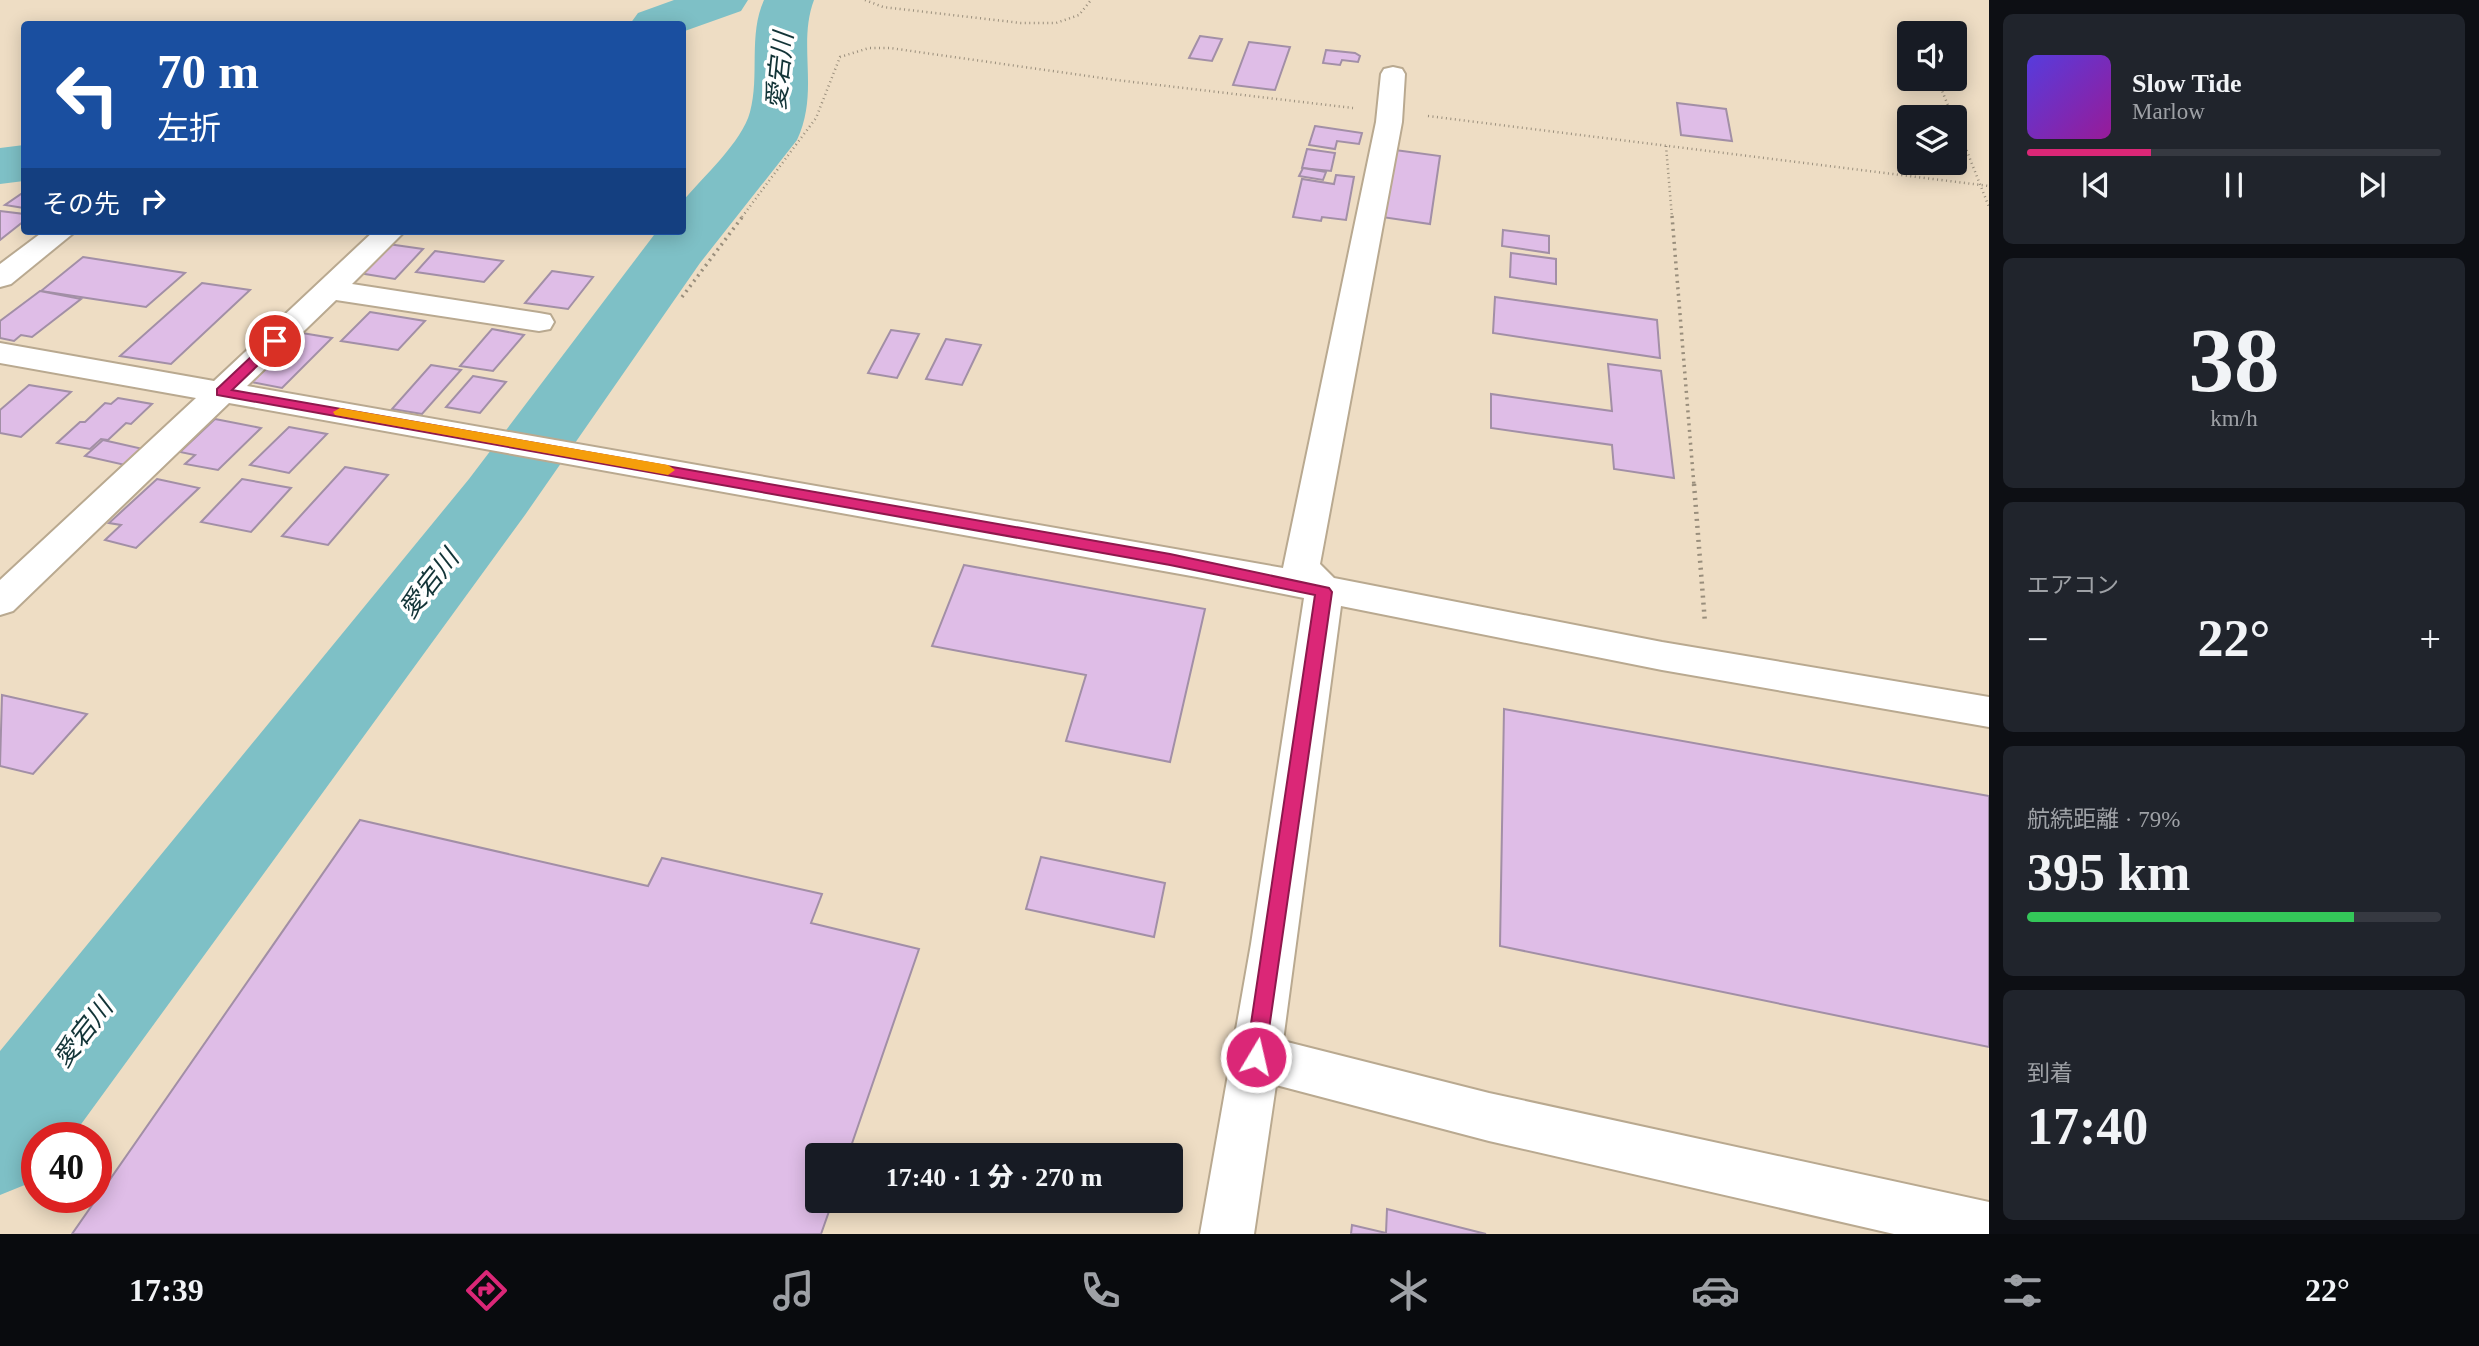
<!DOCTYPE html>
<html lang="ja">
<meta charset="utf-8">
<style>
:root{--surface:#171b24;--page:#20242c;--text:#f1f3f6;--muted:#9ea1a6;--line:#363941;--accent:#db2777}
body{margin:0;font-family:"Times New Roman","Noto Sans JP",serif;background:var(--page);color:var(--text);height:100vh;display:flex;flex-direction:column;font-size:26px;white-space:nowrap}
*{box-sizing:border-box;margin:0}
p{font-size:23px;color:var(--muted)}
.icon{flex:none;width:38px;height:38px;fill:none;stroke:currentColor;stroke-width:2;stroke-linecap:round;stroke-linejoin:round}
.map{position:relative;flex:1;overflow:hidden}
.side{display:flex;flex-direction:column;gap:14px;padding:14px;background:#0d0f14;width:490px}
.side>*{flex:none}
.hud{position:absolute;left:21px;top:21px;width:665px;height:214px;border-radius:7px;box-shadow:0 4px 18px #0003;background:#1a4fa0;color:#fff;overflow:hidden}
.controls{position:absolute;left:1897px;top:21px;display:grid;gap:14px}
.controls a{display:grid;place-items:center;width:70px;height:70px;border-radius:7px;background:var(--surface);box-shadow:0 4px 18px #0003;font-size:35px}
.speed{position:absolute;left:21px;top:1122px;display:flex;gap:14px;font-size:35px;font-weight:700;text-align:center}
.speed>*{display:grid;place-content:center;width:91px;height:91px;border-radius:50%;background:var(--surface);box-shadow:0 4px 18px #0003;line-height:1}
.speed .limit{border:10px solid #d22;background:#fff;color:#111}
.pin{position:absolute;display:grid;place-items:center;width:60px;height:60px;color:#fff;margin:-30px;border:4px solid #fff;border-radius:50%;box-shadow:0 2px 7px #0007}
.me{position:absolute;width:77px;margin:-38px;rotate:9deg;stroke-linejoin:round;filter:drop-shadow(0 0 5px #0008)}
.turn{display:flex;align-items:center;gap:24px;height:147px;padding:0 21px;font-size:32px}
.turn .icon{width:91px;height:91px;stroke-width:2.5}
.turn b{display:block;font-size:49px;line-height:60px}
.then{display:flex;align-items:center;height:66px;padding:0 21px;background:#0003;gap:14px;font-size:26px}
.big{font-size:52px;font-weight:800;line-height:1.1}
.side .card{flex:1;display:flex;flex-direction:column;justify-content:center;gap:10px;min-width:0;padding:0 24px;border-radius:10px;background:var(--page)}
.side .dial{align-items:center;gap:0}
.dial b{font-size:91px;line-height:1}
.song{display:flex;align-items:center;gap:21px}
.cover{width:84px;height:84px;border-radius:10px;background:linear-gradient(135deg,hsl(250 70% 55%),hsl(300 70% 35%))}
.played{height:7px;border-radius:4px;background:linear-gradient(90deg,var(--accent) 30%,var(--line) 30%)}
.keys{display:flex;justify-content:space-around;direction:ltr}
.heat{display:flex;justify-content:space-between;align-items:center;font-size:38px;direction:ltr}
.charge{height:10px;border-radius:5px;background:linear-gradient(90deg,#34c759 79%,var(--line) 0)}
.trip{position:absolute;left:805px;top:1143px;width:378px;height:70px;border-radius:7px;background:var(--surface);box-shadow:0 4px 18px #0003;font-weight:800;line-height:70px;text-align:center}
.menu{display:flex;height:112px;justify-content:space-around;align-items:center;background:#090b0e;color:var(--muted)}
.menu .icon{width:49px;height:49px}
.menu .active{color:var(--accent)}
.menu b{font-size:32px;color:var(--text)}
main{display:flex;flex:1;min-height:0}
.map>svg:first-child{display:block}
.lines{fill:none;stroke-linecap:round;stroke-linejoin:round}
.river{fill:#7ec0c6;fill-rule:evenodd}
.building{fill:#dfbde7;stroke:#a28fa6;stroke-width:2}
.minor-casing{stroke:#b9a990;stroke-width:4}
.path-far2{stroke:#998e7c;stroke-width:2.5;stroke-dasharray:1 3.5;stroke-linecap:butt}
.path-far1{stroke:#998e7c;stroke-width:3.5;stroke-dasharray:2 4.5;stroke-linecap:butt}
.path{stroke:#998e7c;stroke-width:4.5;stroke-dasharray:2 5;stroke-linecap:butt}
.minor{fill:#fff;fill-rule:evenodd}
.route{fill:#db2777;stroke:#8e194d;stroke-width:2}
.slow{fill:#f59e0b}
.labels{text-anchor:middle;dominant-baseline:central;stroke-width:7;stroke-linejoin:round;paint-order:stroke}
.water-label{font-size:26px;font-style:italic;fill:#123437;stroke:#fff}
</style>
<main>
<div class="map">
<svg width="1989" height="1234" viewBox="0 0 1989 1234">
<rect width="100%" height="100%" fill="#eeddc4"/>
<g class="lines">
<g class="river">
<path d="M674,0H748L741,11L682,32V24H630L638,13Z"/>
<path d="M764,0H814C797,45 820,91 797,140L700,263L525,515L71,1138H37V1180L0,1195V1051L469,479L654,235L658,231H682V202C703,177 742,142 750,112C760,76 748,35 764,0Z"/>
<path d="M24,145V181L0,184V148Z"/>
</g>
</g>
<g class="building">
<path d="M1200,36L1222,39L1212,61L1189,58Z"/>
<path d="M1249,42L1290,47L1275,90L1233,85Z"/>
<path d="M1326,50L1355,53L1360,56L1358,62L1342,60L1340,65L1323,63Z"/>
<path d="M1677,103L1726,109L1732,141L1681,135Z"/>
<path d="M1315,126L1362,133L1359,144L1337,141L1335,149L1309,145Z"/>
<path d="M1307,149L1335,153L1331,171L1302,168Z"/>
<path d="M1395,150L1440,156L1430,224L1382,217Z"/>
<path d="M1303,168L1326,172L1323,180L1299,176Z"/>
<path d="M1336,175L1354,177L1346,220L1322,217L1321,221L1293,217L1302,179L1334,184Z"/>
<path d="M24,192V208L5,205Z"/>
<path d="M0,211L24,214V221L0,240Z"/>
<path d="M1503,230L1549,236V253L1502,246Z"/>
<path d="M388,244L423,249L395,279L359,273Z"/>
<path d="M435,251L503,261L484,282L416,272Z"/>
<path d="M1511,253L1556,259V284L1510,277Z"/>
<path d="M83,257L185,273L146,307L41,291Z"/>
<path d="M552,271L593,277L568,309L525,303Z"/>
<path d="M202,283L250,290L171,364L120,356Z"/>
<path d="M40,291L81,299L32,337L21,335L14,341L0,338V321Z"/>
<path d="M1495,297L1657,320L1660,358L1493,333Z"/>
<path d="M370,312L425,321L398,350L341,341Z"/>
<path d="M492,329L524,335L493,371L460,366Z"/>
<path d="M891,330L919,334L897,378L868,373Z"/>
<path d="M302,333L332,338L282,388L251,382Z"/>
<path d="M946,339L981,345L962,385L926,379Z"/>
<path d="M1608,364L1661,371L1674,478L1614,469L1612,445L1491,428V394L1612,411Z"/>
<path d="M431,365L461,370L422,414L392,409Z"/>
<path d="M473,376L506,382L480,413L446,407Z"/>
<path d="M29,385L71,392L21,437L0,433V410Z"/>
<path d="M118,398L152,404L131,424L126,423L108,440L101,439L90,449L57,443L80,422H85L105,403L111,404Z"/>
<path d="M215,419L261,428L218,470L185,464L195,455L180,452Z"/>
<path d="M289,427L327,434L289,473L250,465Z"/>
<path d="M103,440L143,449L125,465L85,456Z"/>
<path d="M345,467L388,475L328,545L282,536Z"/>
<path d="M157,479L199,488L136,548L105,540L121,525L109,523Z"/>
<path d="M242,479L291,488L251,532L201,522Z"/>
<path d="M964,565L1205,609L1170,762L1066,741L1086,675L932,646Z"/>
<path d="M2,695L87,714L33,774L0,766Z"/>
<path d="M1504,709L1989,796V1047L1500,946Z"/>
<path d="M360,820L648,886L662,858L822,894L811,923L919,949L848,1155H817V1200H833L821,1234H72Z"/>
<path d="M1041,857L1165,883L1154,937L1026,909Z"/>
<path d="M1387,1209L1486,1234H1351L1352,1225L1386,1233Z"/>
</g>
<g class="lines">
<defs>
<g id="minor">
<path d="M1393,67L1402,69L1405,74L1402,122L1320,564L1334,578L1662,642L1989,697V727L1662,670L1341,606L1283,1041L1489,1093L1989,1202V1234H1894L1489,1141L1276,1085L1254,1234H1200L1251,944L1304,598L1197,577L229,403L13,611L0,615V580L196,398L0,363V343L214,381L374,231H405L352,284L539,313L550,315L554,322L550,329L539,331L336,300L247,386L1283,568L1376,122L1381,74L1384,69Z"/>
<path d="M44,231H76L11,284L0,287V264Z"/>
</g>
</defs>
<use href="#minor" class="minor-casing"/>
<g class="path-far2">
<path d="M865,0L883,7L1021,23H1056L1079,15L1091,0"/>
<path d="M1917,30L1919,33"/>
<path d="M1937,79L1953,117"/>
<path d="M1428,116L1989,186"/>
<path d="M1955,121L1989,207"/>
<path d="M1666,146L1672,217"/>
<path d="M742,217L816,118L840,57L869,48H890L1116,80L1353,108"/>
</g>
<g class="path-far1">
<path d="M1672,216L1694,486"/>
<path d="M682,297L743,216"/>
</g>
<path class="path" d="M1694,484L1705,623"/>
<use href="#minor" class="minor"/>
</g>
<path class="route" d="M275,337L280,338V344L232,390L1170,554L1329,588L1332,592L1264,1064L1256,1066L1249,1064L1246,1057L1315,595L1170,565L217,395V389L271,338Z"/>
<path class="slow" d="M340,408L668,465L675,470L668,475L335,415L333,412Z"/>
<g class="labels">
<g class="water-label">
<text transform="translate(780 71) rotate(-84)">愛宕川</text>
<text transform="translate(429 584) rotate(-52)">愛宕川</text>
<text transform="translate(83 1033) rotate(-52)">愛宕川</text>
</g>
</g>
</svg>
<div class="controls">
<a><svg class="icon" aria-label="sound" viewBox="0 0 24 24"><path d="M4 9h4l5-4v14l-5-4H4zM17 9q2 3 0 6"/></svg></a>
<a><svg class="icon" aria-label="layers" viewBox="0 0 24 24"><path d="M12 4l9 5-9 5-9-5zM3 14l9 5 9-5"/></svg></a>
</div>
<div class="speed"><div class="limit">40</div></div>
<div class="pin" style="left:275px;top:341px;background:#d93025"><svg class="icon" aria-label="arrive" viewBox="0 0 24 24"><path d="M6 21V4h12l-3 4 3 4H6"/></svg></div>
<svg class="me" style="left:1256px;top:1057px" viewBox="-20 -20 40 40"><circle r="17" fill="#db2777" stroke="#fff" stroke-width="3"/><path d="M0-11L8 9 0 5-8 9z" fill="#fff"/></svg>
<div class="trip">17:40 · 1 分 · 270 m</div>
<div class="hud">
<div class="turn"><svg class="icon" aria-label="left" viewBox="0 0 24 24"><path d="M17 20v-9H6M10 6l-5 5 5 5"/></svg><div><b>70 m</b>左折</div></div>
<div class="then">その先<svg class="icon" aria-label="right" viewBox="0 0 24 24"><path d="M7 20v-9h11M14 6l5 5-5 5"/></svg></div>
</div>
</div>
<section class="side">
<div class="card">
<div class="song"><i class="cover"></i><div><b>Slow Tide</b><p>Marlow</p></div></div>
<div class="played"></div>
<div class="keys"><svg class="icon" aria-label="previous" viewBox="0 0 24 24"><path d="M18 5L8 12l10 7zM5 5v14"/></svg><svg class="icon" aria-label="pause" viewBox="0 0 24 24"><path d="M8 5v14M16 5v14"/></svg><svg class="icon" aria-label="next" viewBox="0 0 24 24"><path d="M6 5l10 7-10 7zM19 5v14"/></svg></div>
</div>
<div class="card dial"><b>38</b><p>km/h</p></div>
<div class="card"><p>エアコン</p>
<div class="heat"><a>−</a><b class="big">22°</b><a>+</a></div>
</div>
<div class="card"><p>航続距離 · 79%</p><b class="big">395 km</b><div class="charge"></div></div>
<div class="card"><p>到着</p><b class="big">17:40</b></div>
</section>
</main>
<nav class="menu">
<b>17:39</b>
<svg class="icon active" aria-label="directions" viewBox="0 0 24 24"><path d="M12 3l9 9-9 9-9-9zM9 14v-3h6M13 9l2 2-2 2"/></svg>
<svg class="icon" aria-label="music" viewBox="0 0 24 24"><path d="M9 18V5l10-2v13"/><circle cx="6" cy="18" r="3"/><circle cx="16" cy="16" r="3"/></svg>
<svg class="icon" aria-label="phone" viewBox="0 0 24 24"><path d="M5 4h4l2 5-3 2q2 4 5 5l2-3 5 2v4C11 20 4 13 5 4z"/></svg>
<svg class="icon" aria-label="climate" viewBox="0 0 24 24"><path d="M12 3v18M4 7l16 10M4 17L20 7"/></svg>
<svg class="icon" aria-label="car" viewBox="0 0 24 24"><path d="M5 17H2v-5l4-1 3-4h7l3 4 3 1v5h-3M9 17h6M6 11h13"/><circle cx="7" cy="17" r="2"/><circle cx="17" cy="17" r="2"/></svg>
<svg class="icon" aria-label="filters" viewBox="0 0 24 24"><path d="M4 7h16M4 17h16"/><circle cx="9" cy="7" r="2"/><circle cx="15" cy="17" r="2"/></svg>
<b>22°</b>
</nav>
